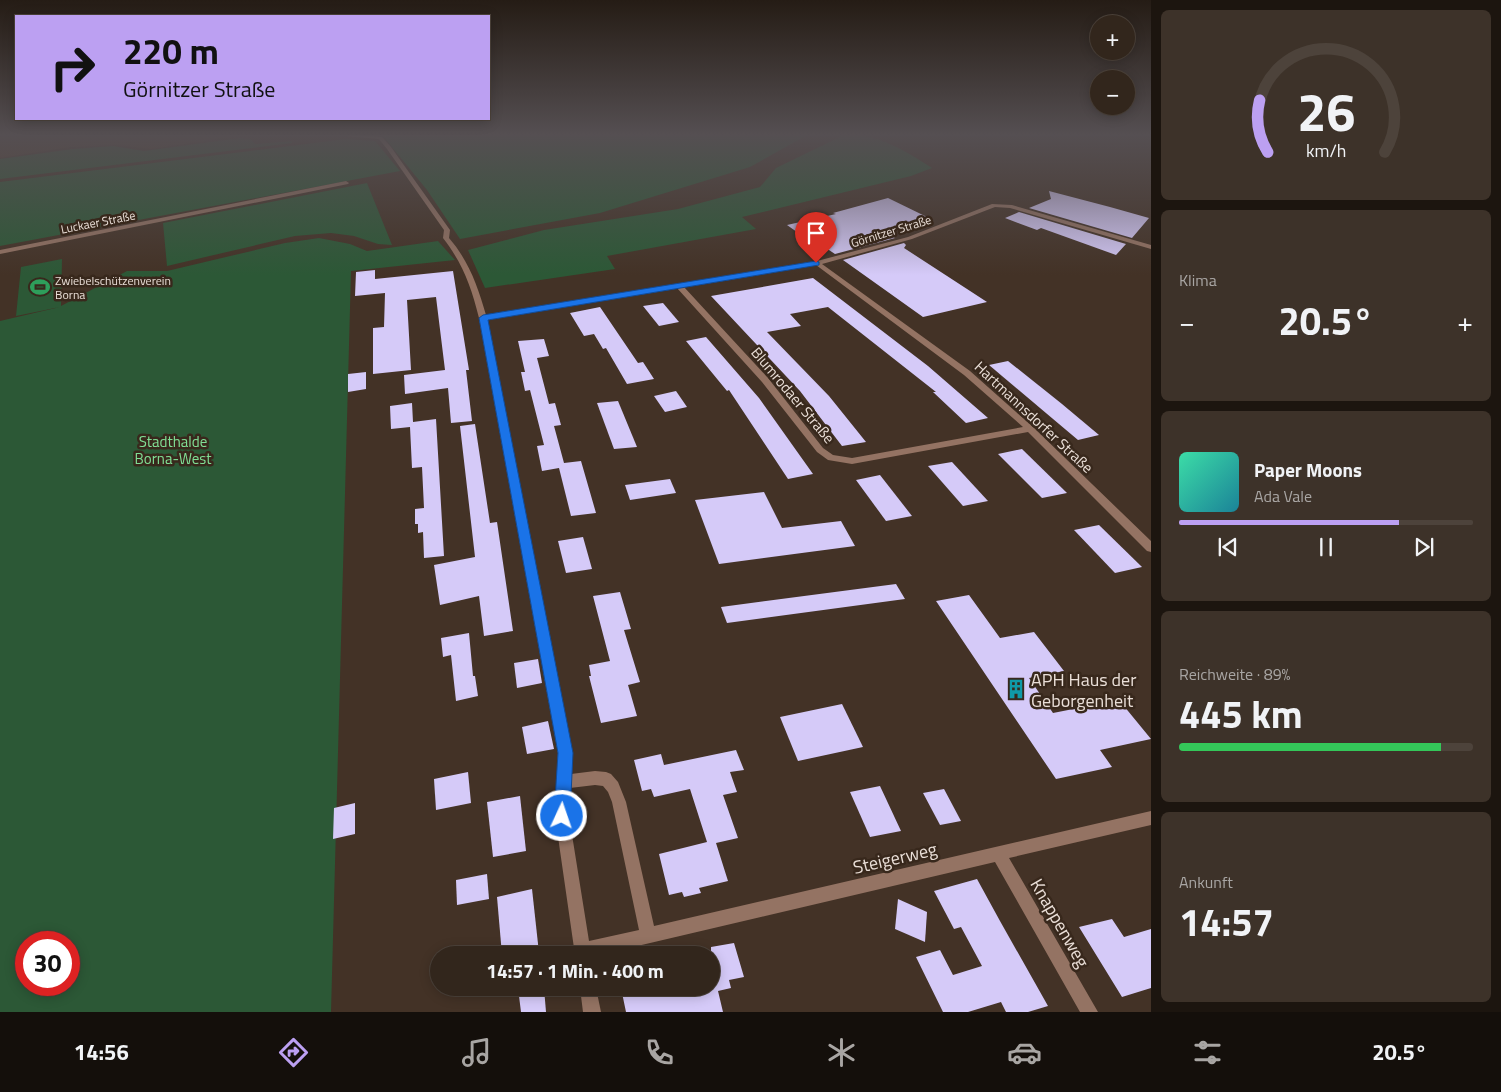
<!DOCTYPE html>
<html lang="de">
<meta charset="utf-8">
<style>
:root{--surface:#32261c;--page:#3d3229;--text:#f1f3f6;--muted:#a8a5a3;--line:#4d433b;--accent:#bca0f2}
body{margin:0;font-family:"Titillium Web",sans-serif;background:var(--page);color:var(--text);height:100vh;display:flex;flex-direction:column;font-size:19px;white-space:nowrap}
*{box-sizing:border-box;margin:0}
p{font-size:16px;color:var(--muted)}
.icon{flex:none;width:28px;height:28px;fill:none;stroke:currentColor;stroke-width:2;stroke-linecap:round;stroke-linejoin:round}
.map{position:relative;flex:1;overflow:hidden}
.drawer{display:flex;flex-direction:column;gap:10px;padding:10px;background:#1c150f;width:350px}
.drawer>*{flex:none}
.guide{position:absolute;left:15px;top:15px;width:475px;height:105px;border-radius:0px;box-shadow:0 2px 12px #0003,0 0 0 1px var(--line);background:#bca0f2;color:#111;overflow:hidden}
.tools{position:absolute;left:1090px;top:15px;display:grid;gap:10px}
.tools a{display:grid;place-items:center;width:45px;height:45px;border-radius:50%;background:var(--surface);box-shadow:0 2px 12px #0003,0 0 0 1px var(--line);font-size:25px}
.speed{position:absolute;left:15px;top:931px;display:flex;gap:10px;font-size:25px;font-weight:700;text-align:center}
.speed>*{display:grid;place-content:center;width:65px;height:65px;border-radius:50%;background:var(--surface);box-shadow:0 2px 12px #0003,0 0 0 1px var(--line);line-height:1}
.speed .limit{border:8px solid #d22;background:#fff;color:#111}
.pin{position:absolute;display:grid;place-items:center;width:42px;height:42px;color:#fff;margin:-51px -21px;border-radius:50% 50% 50% 0;rotate:-45deg;box-shadow:0 0 5px #0007}
.pin .icon{rotate:45deg}
.me{position:absolute;width:55px;margin:-28px;rotate:3deg;stroke-linejoin:round;filter:drop-shadow(0 0 4px #0008)}
.turn{display:flex;align-items:center;gap:18px;height:105px;padding:0 25px;font-size:22px}
.turn .icon{width:65px;height:65px;stroke-width:2.5}
.turn b{display:block;font-size:35px;line-height:42px}
.big{font-size:38px;font-weight:700;line-height:1.1}
.drawer .tile{flex:1;display:flex;flex-direction:column;justify-content:center;gap:8px;min-width:0;padding:0 18px;border-radius:8px;background:var(--page)}
.drawer .dial{align-items:center;gap:0}
.dial svg{height:130px;overflow:visible;fill:none;stroke:var(--line);stroke-width:7;stroke-linecap:round;text-anchor:middle}
.dial text{fill:var(--text);stroke:none}
.song{display:flex;align-items:center;gap:15px}
.cover{width:60px;height:60px;border-radius:8px;background:linear-gradient(135deg,hsl(160 70% 55%),hsl(190 70% 35%))}
.played{height:5px;border-radius:2px;background:linear-gradient(90deg,var(--accent) 75%,var(--line) 75%)}
.keys{display:flex;justify-content:space-around;direction:ltr}
.heat{display:flex;justify-content:space-between;align-items:center;font-size:28px;direction:ltr}
.charge{height:8px;border-radius:4px;background:linear-gradient(90deg,#34c759 89%,var(--line) 0)}
.trip{position:absolute;left:430px;top:946px;width:290px;height:50px;border-radius:25px;background:var(--surface);box-shadow:0 2px 12px #0003,0 0 0 1px var(--line);font-weight:700;line-height:50px;text-align:center}
.menu{display:flex;height:80px;justify-content:space-around;align-items:center;background:#140f0b;color:var(--muted)}
.menu .icon{width:35px;height:35px}
.menu .current{color:var(--accent)}
.menu b{font-size:22px;color:var(--text)}
main{display:flex;flex:1;min-height:0}
.map>svg:first-child{display:block}
.built{fill:#513b2a}
.green{fill:#2c5836;fill-rule:evenodd}
.building{fill:#d5caf8}
.lines{fill:none;stroke-linecap:round;stroke-linejoin:round}
.minor{fill:#947363;fill-rule:evenodd}
.route{fill:#1a73e8;stroke:#114b97}
.labels{text-anchor:middle;dominant-baseline:central;stroke-width:5;stroke-linejoin:round;paint-order:stroke}
.far-street-label{font-size:12px;fill:#eadfd8;stroke:#38281c}
.far-poi-label{font-size:12px;fill:#eadfd8;stroke:#38281c;text-anchor:start}
.street-label{font-size:15px;fill:#eadfd8;stroke:#38281c}
.park-label{font-size:15px;fill:#80df95;stroke:#38281c}
.near-poi-label{font-size:18px;fill:#eadfd8;stroke:#38281c;text-anchor:start}
.near-street-label{font-size:18px;fill:#eadfd8;stroke:#38281c}
</style>
<main>
<div class="map">
<svg width="1151" height="1012" viewBox="0 0 1151 1012">
<rect width="100%" height="100%" fill="#433226"/>
<path class="built" d="M0,134H243L245,135L151,149L116,145L71,147L0,158Z"/>
<g class="green">
<path d="M403,134H809L750,167L600,213L460,239L427,190L383,136Z"/>
<path d="M846,134C878,134 906,151 932,168L911,176L742,217L756,229L607,256L615,269L485,288L468,250L544,230L678,209L760,187L776,168Z"/>
<path d="M240,138L251,139L255,144L292,141V143L0,179V159L73,149L113,146L144,151Z"/>
<path d="M346,139L375,141L400,171L0,246V182Z"/>
<path d="M367,183L392,245L378,244L354,236L331,233L295,236L167,266L163,223Z"/>
<path d="M319,238L350,244L367,251L438,241L455,260L351,271L331,1012H0V321L60,307L16,316L21,267L62,259L61,306L127,271H167L285,243ZM26,942H69V985H26Z"/>
</g>
<g class="building">
<path d="M1049,191L1110,207L1149,218L1132,238L1029,208L1051,199Z"/>
<path d="M888,198L927,217L882,231L895,238L835,254L826,248L821,249L787,225L836,214L833,213Z"/>
<path d="M1019,212L1126,244L1116,255L1041,228L1037,230L1005,218Z"/>
<path d="M904,243L906,245L904,248L987,302L923,317L843,260Z"/>
<path d="M375,270V279L453,271L469,370H466L472,421L451,423L448,388L405,394L404,375L445,370L436,297L407,300L411,370L373,374V328L384,327L385,293L355,296L356,272Z"/>
<path d="M813,278L928,366L988,418L966,423L933,392H936L828,307L790,314L801,326L767,332L829,396L866,442L842,446L800,391L711,296Z"/>
<path d="M663,303L679,322L659,326L643,306Z"/>
<path d="M600,307L638,363L643,362L654,379L627,384L606,348L603,349L594,334L584,336L570,313Z"/>
<path d="M706,337L759,398L813,474L788,479L729,390L727,391L686,341Z"/>
<path d="M544,339L549,356L537,358L549,404L555,403L561,425L554,426L564,463L581,461L596,513L571,516L559,468L542,471L537,446L544,445L530,390L525,391L521,372H525L518,341Z"/>
<path d="M1008,361L1062,404L1099,435L1078,440L989,365Z"/>
<path d="M366,372V389L348,392V374Z"/>
<path d="M676,391L687,407L665,412L654,396Z"/>
<path d="M618,401L637,447L614,449L597,403Z"/>
<path d="M412,403L413,422L436,419L444,556L424,558L423,532L418,533V524H415V509L424,508L422,467L412,468L410,427L391,429L390,406Z"/>
<path d="M475,424L490,523L497,522L513,631L484,636L479,596L440,605L434,565L475,557L460,426Z"/>
<path d="M1022,449L1067,493L1042,498L998,454Z"/>
<path d="M952,462L988,501L963,506L928,466Z"/>
<path d="M880,475L912,516L886,521L856,480Z"/>
<path d="M670,479L676,493L630,500L625,485Z"/>
<path d="M764,492L782,528L841,521L855,546L719,564L695,500Z"/>
<path d="M1099,525L1142,567L1115,573L1074,530Z"/>
<path d="M583,537L592,569L566,573L558,541Z"/>
<path d="M896,584L905,599L727,623L721,607Z"/>
<path d="M620,592L631,629L624,630L640,682L628,685L637,716L601,723L589,676H591L589,665L610,661L593,596Z"/>
<path d="M969,595L1000,638L1034,632L1064,671L1029,678L1053,713L1119,700L1151,739L1100,750L1112,767L1056,779L936,601Z"/>
<path d="M469,633L473,676H475L478,696L456,701L451,655L443,657L441,638Z"/>
<path d="M538,659L542,683L517,688L514,663Z"/>
<path d="M842,704L863,747L798,761L780,717Z"/>
<path d="M548,721L554,749L527,754L522,727Z"/>
<path d="M736,750L744,770L730,772L737,792L723,795L738,838L716,843L728,881L699,888L701,893L684,897L682,892L669,895L659,854L707,842L690,789L654,797L651,789L642,791L634,760L661,754L664,765Z"/>
<path d="M468,772L471,803L436,810L434,779Z"/>
<path d="M880,786L901,831L870,837L850,792Z"/>
<path d="M944,789L961,821L940,825L923,793Z"/>
<path d="M520,796L526,851L493,857L487,802Z"/>
<path d="M355,803V834L333,839L334,808Z"/>
<path d="M487,874L489,899L457,905L456,880Z"/>
<path d="M977,879L1000,921L1048,1006L1028,1012H1006L1001,1002L968,1012H943L916,957L940,950L953,975L982,966L961,927L954,929L934,891Z"/>
<path d="M532,889L539,953L502,955L497,897Z"/>
<path d="M898,899L927,912L925,942L895,929Z"/>
<path d="M1112,919L1124,937L1151,929V988L1122,997L1079,927Z"/>
<path d="M734,943L744,977L729,980L731,988L718,991L723,1012H626L621,988H711V947Z"/>
<path d="M518,988H544L546,1012H521Z"/>
</g>
<g class="lines">
<g class="minor">
<path d="M348,134L382,137L391,147L450,230L449,238C469,261 478,287 486,315L817,261L908,237L992,204L1012,205L1151,245V249L1010,208L995,207L912,239L822,264L970,371L1033,427L1151,541V552L1147,551L1028,432L852,464L828,460L817,452L762,382L677,288L487,320L572,753L571,774L595,771L606,772L611,774L618,782L626,802L654,926L1151,811V825L1009,858L1098,1012H1080L995,862L599,955H575L555,816L558,753L479,318C471,286 463,264 443,238L444,230L387,149L379,139L346,136ZM816,265L964,375L1023,427L852,458L833,455L823,448L768,378L684,287ZM595,785L603,786L608,792L612,802L639,930L589,941L569,816L570,788Z"/>
<path d="M346,181L349,183L348,184L0,254V250Z"/>
<path d="M580,988H596L601,1012H583Z"/>
</g>
</g>
<linearGradient id="sky" x2="0" y2="1"><stop stop-color="#251c15"/><stop offset="0.49" stop-color="#554f52"/><stop offset="1" stop-color="#554f52" stop-opacity="0"/></linearGradient>
<rect width="1151" height="275" fill="url(#sky)"/>
<path class="route" d="M816,261L819,262V265L488,320L573,753L570,816L568,822L562,824L556,822L554,816L558,753L479,318L483,315Z"/>
<defs>
<symbol id="stadium-bare" viewBox="-9 -9 18 18"><path d="M0-5a6.5 5 0 1 0 0 10a6.5 5 0 1 0 0-10ZM-3.5-1.8h7v3.6h-7Z" fill="#2e9e5b" stroke="#38281c" stroke-width="2.5" paint-order="stroke"/></symbol>
<symbol id="building-bare" viewBox="-9 -9 18 18"><path d="M-4-6H4V6H1V3H-1V6H-4ZM-2.5-4.3h1.7v1.8h-1.7ZM.8-4.3h1.7v1.8H.8ZM-2.5-1h1.7V.8h-1.7ZM.8-1h1.7V.8H.8Z" fill="#0f9aa8" stroke="#38281c" stroke-width="2.5" paint-order="stroke"/></symbol>
</defs>
<g fill-rule="evenodd">
<use href="#stadium-bare" x="26" y="273" width="28" height="28"/>
<use href="#building-bare" x="1002" y="675" width="28" height="28"/>
</g>
<g class="labels">
<g class="far-street-label">
<text transform="translate(98 222) rotate(-11)">Luckaer Straße</text>
<text transform="translate(891 231) rotate(-17)">Görnitzer Straße</text>
</g>
<g class="far-poi-label">
<text x="55" y="280">Zwiebelschützenverein<tspan x="55" dy="14">Borna</tspan></text>
</g>
<g class="street-label">
<text transform="translate(793 395) rotate(50)">Blumrodaer Straße</text>
<text transform="translate(1034 417) rotate(43)">Hartmannsdorfer Straße</text>
</g>
<g class="park-label">
<text x="173" y="441">Stadthalde<tspan x="173" dy="17">Borna-West</tspan></text>
</g>
<g class="near-poi-label">
<text x="1031" y="679">APH Haus der<tspan x="1031" dy="21">Geborgenheit</tspan></text>
</g>
<g class="near-street-label">
<text transform="translate(895 858) rotate(-13)">Steigerweg</text>
<text transform="translate(1060 923) rotate(60)">Knappenweg</text>
</g>
</g>
</svg>
<div class="tools">
<a>+</a>
<a>−</a>
</div>
<div class="speed"><div class="limit">30</div></div>
<div class="pin" style="left:816px;top:263px;background:#d93025"><svg class="icon" aria-label="arrive" viewBox="0 0 24 24"><path d="M6 21V4h12l-3 4 3 4H6"/></svg></div>
<svg class="me" style="left:562px;top:816px" viewBox="-20 -20 40 40"><circle r="17" fill="#1a73e8" stroke="#fff" stroke-width="3"/><path d="M0-11L8 9 0 5-8 9z" fill="#fff"/></svg>
<div class="trip">14:57 · 1 Min. · 400 m</div>
<div class="guide">
<div class="turn"><svg class="icon" aria-label="right" viewBox="0 0 24 24"><path d="M7 20v-9h11M14 6l5 5-5 5"/></svg><div><b>220 m</b>Görnitzer Straße</div></div>
</div>
</div>
<section class="drawer">
<div class="tile dial"><svg viewBox="0 0 100 80">
<path d="M14 69A42 42 0 1 1 86 69"/>
<path d="M14 69A42 42 0 0 1 9 37" stroke="#bca0f2"/>
<text x="50" y="56" font-size="32" font-weight="700">26</text>
<text x="50" y="72" font-size="11">km/h</text>
</svg></div>
<div class="tile"><p>Klima</p>
<div class="heat"><a>−</a><b class="big">20.5°</b><a>+</a></div>
</div>
<div class="tile">
<div class="song"><i class="cover"></i><div><b>Paper Moons</b><p>Ada Vale</p></div></div>
<div class="played"></div>
<div class="keys"><svg class="icon" aria-label="previous" viewBox="0 0 24 24"><path d="M18 5L8 12l10 7zM5 5v14"/></svg><svg class="icon" aria-label="pause" viewBox="0 0 24 24"><path d="M8 5v14M16 5v14"/></svg><svg class="icon" aria-label="next" viewBox="0 0 24 24"><path d="M6 5l10 7-10 7zM19 5v14"/></svg></div>
</div>
<div class="tile"><p>Reichweite · 89%</p><b class="big">445 km</b><div class="charge"></div></div>
<div class="tile"><p>Ankunft</p><b class="big">14:57</b></div>
</section>
</main>
<nav class="menu">
<b>14:56</b>
<svg class="icon current" aria-label="directions" viewBox="0 0 24 24"><path d="M12 3l9 9-9 9-9-9zM9 14v-3h6M13 9l2 2-2 2"/></svg>
<svg class="icon" aria-label="music" viewBox="0 0 24 24"><path d="M9 18V5l10-2v13"/><circle cx="6" cy="18" r="3"/><circle cx="16" cy="16" r="3"/></svg>
<svg class="icon" aria-label="phone" viewBox="0 0 24 24"><path d="M5 4h4l2 5-3 2q2 4 5 5l2-3 5 2v4C11 20 4 13 5 4z"/></svg>
<svg class="icon" aria-label="climate" viewBox="0 0 24 24"><path d="M12 3v18M4 7l16 10M4 17L20 7"/></svg>
<svg class="icon" aria-label="car" viewBox="0 0 24 24"><path d="M5 17H2v-5l4-1 3-4h7l3 4 3 1v5h-3M9 17h6M6 11h13"/><circle cx="7" cy="17" r="2"/><circle cx="17" cy="17" r="2"/></svg>
<svg class="icon" aria-label="filters" viewBox="0 0 24 24"><path d="M4 7h16M4 17h16"/><circle cx="9" cy="7" r="2"/><circle cx="15" cy="17" r="2"/></svg>
<b>20.5°</b>
</nav>
